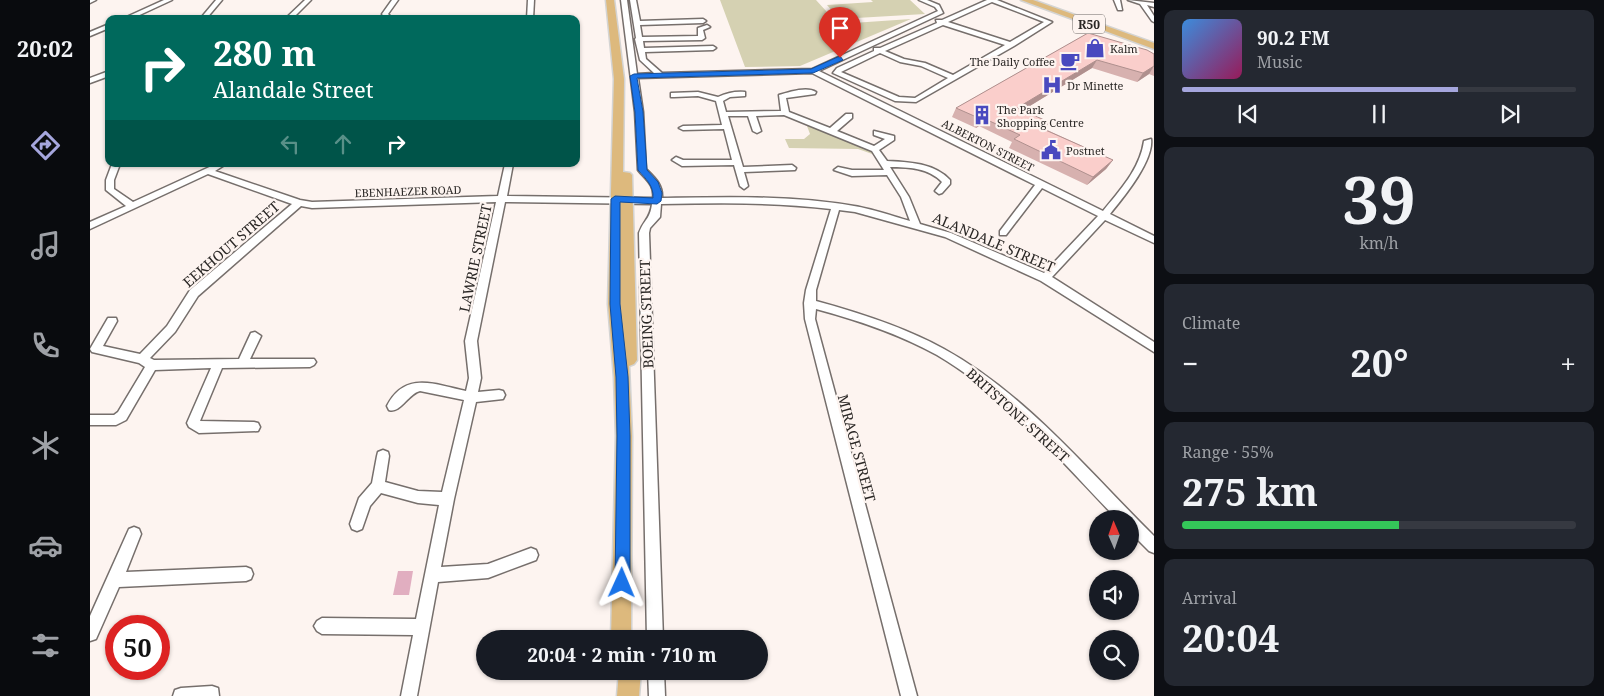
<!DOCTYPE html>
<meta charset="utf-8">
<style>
:root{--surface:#171b24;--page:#242831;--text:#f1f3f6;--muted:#9ea1a6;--line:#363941;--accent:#a5a6dd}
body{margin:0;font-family:"Noto Serif",serif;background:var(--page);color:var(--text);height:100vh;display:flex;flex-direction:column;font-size:19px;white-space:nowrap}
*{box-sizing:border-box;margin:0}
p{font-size:16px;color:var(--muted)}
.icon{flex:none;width:28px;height:28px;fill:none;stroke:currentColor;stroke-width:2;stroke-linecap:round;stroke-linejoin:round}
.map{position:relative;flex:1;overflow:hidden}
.sheet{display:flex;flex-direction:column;gap:10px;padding:10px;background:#0d0f14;width:450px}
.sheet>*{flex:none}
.guide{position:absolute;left:15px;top:15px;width:475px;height:152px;border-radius:10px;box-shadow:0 1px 4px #0004;background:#00695c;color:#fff;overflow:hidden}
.needle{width:32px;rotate:358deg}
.controls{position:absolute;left:999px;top:510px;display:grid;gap:10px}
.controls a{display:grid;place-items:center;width:50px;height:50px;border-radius:50%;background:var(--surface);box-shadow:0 1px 4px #0004;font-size:25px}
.speed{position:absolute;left:15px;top:615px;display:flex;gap:10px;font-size:25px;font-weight:700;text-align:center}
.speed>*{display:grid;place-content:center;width:65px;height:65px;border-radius:50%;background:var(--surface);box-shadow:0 1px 4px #0004;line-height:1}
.speed .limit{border:8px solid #d22;background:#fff;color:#111}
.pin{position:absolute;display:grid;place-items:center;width:42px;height:42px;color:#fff;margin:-51px -21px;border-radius:50% 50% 50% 0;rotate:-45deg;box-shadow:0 0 5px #0007}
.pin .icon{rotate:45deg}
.me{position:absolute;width:55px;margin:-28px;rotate:1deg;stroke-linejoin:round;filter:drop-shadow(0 0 4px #0008)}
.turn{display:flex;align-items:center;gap:18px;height:105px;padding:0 25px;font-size:22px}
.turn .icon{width:65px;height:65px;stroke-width:2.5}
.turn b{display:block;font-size:35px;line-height:42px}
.lanes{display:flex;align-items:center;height:48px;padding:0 25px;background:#0003;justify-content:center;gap:25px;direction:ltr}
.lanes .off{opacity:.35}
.big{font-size:38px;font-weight:700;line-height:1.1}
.sheet .widget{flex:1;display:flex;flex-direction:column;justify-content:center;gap:8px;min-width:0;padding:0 18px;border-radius:10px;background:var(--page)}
.sheet .dial{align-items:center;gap:0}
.dial b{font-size:65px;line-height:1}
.song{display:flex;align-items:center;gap:15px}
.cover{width:60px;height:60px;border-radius:8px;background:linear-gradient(135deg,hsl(210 70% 55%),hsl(330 70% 35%))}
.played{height:5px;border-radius:2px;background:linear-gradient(90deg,var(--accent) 70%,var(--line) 70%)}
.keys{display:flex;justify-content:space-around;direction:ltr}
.heat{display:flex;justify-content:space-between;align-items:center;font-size:28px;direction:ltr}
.charge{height:8px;border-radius:4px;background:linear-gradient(90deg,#34c759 55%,var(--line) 0)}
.trip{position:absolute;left:386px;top:630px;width:292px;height:50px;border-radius:25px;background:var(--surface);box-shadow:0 1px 4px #0004;font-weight:700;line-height:50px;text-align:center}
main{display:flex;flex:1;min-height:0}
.dock{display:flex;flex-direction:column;width:90px;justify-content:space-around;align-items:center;background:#090b0e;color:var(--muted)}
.dock .icon{width:35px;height:35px}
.dock .active{color:var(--accent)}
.dock b{font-size:22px;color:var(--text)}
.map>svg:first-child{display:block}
.green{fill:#d5d1b2}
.water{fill:#e1aec0}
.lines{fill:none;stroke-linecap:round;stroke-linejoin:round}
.minor-casing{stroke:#766f6c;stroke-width:3}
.major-casing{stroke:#d4d4d3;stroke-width:3}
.minor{fill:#fff;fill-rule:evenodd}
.major{fill:#ddb97d;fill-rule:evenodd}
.wall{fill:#d7b1af}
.shaded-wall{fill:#af908e}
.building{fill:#facecb;stroke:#af908e}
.route{fill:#1a73e8;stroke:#114b97}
.labels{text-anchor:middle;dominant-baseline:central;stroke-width:4.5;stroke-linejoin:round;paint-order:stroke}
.far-poi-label{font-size:11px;fill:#2a2725;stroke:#fdf4f0;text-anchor:start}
.far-street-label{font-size:11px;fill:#2a2725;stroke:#fdf4f0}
.shield{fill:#fdf4f0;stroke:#696462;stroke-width:1}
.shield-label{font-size:12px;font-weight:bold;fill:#2a2725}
.street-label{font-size:14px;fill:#2a2725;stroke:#fdf4f0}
</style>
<main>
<nav class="dock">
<b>20:02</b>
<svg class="icon active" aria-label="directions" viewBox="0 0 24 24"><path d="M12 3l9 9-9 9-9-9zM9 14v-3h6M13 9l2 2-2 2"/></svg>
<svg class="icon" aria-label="music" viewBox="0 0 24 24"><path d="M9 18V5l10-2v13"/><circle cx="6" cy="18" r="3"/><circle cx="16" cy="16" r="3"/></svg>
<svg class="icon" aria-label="phone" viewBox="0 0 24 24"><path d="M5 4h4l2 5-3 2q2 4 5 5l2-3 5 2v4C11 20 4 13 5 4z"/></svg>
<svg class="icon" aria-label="climate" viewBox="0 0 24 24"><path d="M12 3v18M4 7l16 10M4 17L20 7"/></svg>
<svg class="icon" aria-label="car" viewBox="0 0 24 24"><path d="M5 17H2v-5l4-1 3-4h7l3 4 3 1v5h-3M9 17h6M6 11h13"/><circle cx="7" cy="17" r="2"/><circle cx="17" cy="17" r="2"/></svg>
<svg class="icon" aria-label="filters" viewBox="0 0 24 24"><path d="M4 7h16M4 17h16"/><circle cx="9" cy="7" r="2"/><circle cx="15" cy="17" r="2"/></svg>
</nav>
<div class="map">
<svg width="1064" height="696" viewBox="0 0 1064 696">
<rect width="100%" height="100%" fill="#fdf4f0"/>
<g class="green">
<path d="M630,0H726L748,24L821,19L710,66L655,67Z"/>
<path d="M781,0H820L835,14L749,19L737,5L783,2Z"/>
<path d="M719,124L782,151L785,155L768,149L699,148L695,139H714L720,134L717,126Z"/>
</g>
<path class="water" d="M308,571H323L319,595H303Z"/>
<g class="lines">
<defs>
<g id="minor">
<path d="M0,0H6L0,3Z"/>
<path d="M74,0H82L41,19H32Z"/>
<path d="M126,0H132L116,19H110Z"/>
<path d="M215,0H221L202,19H195Z"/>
<path d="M302,0H308L298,14L303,19H296L292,14Z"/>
<path d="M438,0H444L443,19H437Z"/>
<path d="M531,0H537L547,74L564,73L550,60L545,39L546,38L540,0H546L550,21L613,19L616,21L613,23L550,25L552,37L608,36V28L617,25L620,27L613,30L615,38L612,40L553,41L554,48L623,46L626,48L623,50L555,52L556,59L572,73L722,69L848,11L845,7L829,0H837L849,5L853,13L729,71L1013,211C1030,190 1050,169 1054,141L1061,139C1064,161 1033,198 1020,214L1064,236V243L1015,220L962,277L1064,342V352L951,281L855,237L765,212L749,210L726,290V301C770,313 814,327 854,349C936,394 999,472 1064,536V553L1059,551L1040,532V519H1027C971,461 917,396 847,355C809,334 767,320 726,309L725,319L827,696H811L715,319L714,303L716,290L741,209C684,202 628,203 571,204L570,217L560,228L559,233L573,639H557L549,233C554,219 560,220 562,204L415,202L387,341L391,378L388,392L409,390L413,391L415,395L413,399L386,402L364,499L351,567L398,564L441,548L446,550L448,555L446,560L398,578L348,582L327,696H311L323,635L232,634L227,631L224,626L227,621L232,618L326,619L349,505L328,503L291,493L280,506L272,529L267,531L262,529L260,524L269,498L282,483L287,456L288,452L293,450L298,452L299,456L295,482L328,491L352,492L374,400L330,391C318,394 310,414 299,410L297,406C315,370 346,385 376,391L379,378L375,341L406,202L222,208L211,206L108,296L85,332L60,358L64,360L149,359L161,333L165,332L171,336L160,359H224L226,362L224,365L220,367L132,368L110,421L164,422L168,423L170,427L168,431L109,433L99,427L97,423L121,368L65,370L36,420L26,425H0V415H24L28,412L55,367L49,363L2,352L0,349L18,318H26L27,321L13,346L50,354L77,326L100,290L202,204L118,174L0,229V222L36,206L16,190V180L22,164H30L24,180V189L43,202L126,164H136L125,171L210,200L222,202L408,196L415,164H423L417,196L563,198C565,185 555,179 548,170L545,112ZM722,73L945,185L910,231V235H916L952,188L1008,216L954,273L861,233L830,224L819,197L800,167C818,167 839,168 852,182L845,191L849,194L852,193L860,184V180C844,163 819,162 797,161L789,150L804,140V136L784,131V135L795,139L784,146L747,131L762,118V114H756L740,128L699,112L696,98L725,94L726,92C717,86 699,92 689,95L691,111L636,112L633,101L640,97L655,96V92C645,91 637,93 628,97L608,92L581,93V97H584L608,96L626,101L632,125L593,126L589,128L593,130L634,129L642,160H593L586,157L582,160L592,166L644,165L650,186L654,189L658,186L654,172L705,170L706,168L702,165L653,167L638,116H658L663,131L667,133L671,131L666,116L694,115L782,151L794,170H762L748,167L744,170L762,176L797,175L811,197L820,221C802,216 783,209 764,206C701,195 636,197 572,198C573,185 565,178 556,169L553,112L548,78Z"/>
<path d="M897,0H907L962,22L924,46L826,102L805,101L743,73L747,68L784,51V48H790L847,23L846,20H852ZM902,2L954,22L920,42L858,22ZM853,25L915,45L863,75L835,63L814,59L795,51ZM790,53L810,62L831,66L858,78L825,98L809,97L751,72Z"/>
<path d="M1024,0H1030L1032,10H1028Z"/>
<path d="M1038,0L1064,3V7L1057,5L1064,16V22L1062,21L1050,4Z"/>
<path d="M19,24V28L0,36V32Z"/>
<path d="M19,71V76L0,83V78Z"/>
<path d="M44,527L49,529L51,534L36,572L156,567L161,569L163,574L161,579L156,581L29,587L6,639L0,641V616L39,529Z"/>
<path d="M558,671H574L575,696H559Z"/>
<path d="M122,686L128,688L129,696H83L85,690L91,688Z"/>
</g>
<g id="major">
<path d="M516,0H524L534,79L533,172L540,173L542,175L547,360L544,364L539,366L542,436L541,639H521L526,436L524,377L518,304L524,79Z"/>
<path d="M931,0H943L1064,43V49Z"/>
<path d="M529,671H551L549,696H527Z"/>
</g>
</defs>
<use href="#minor" class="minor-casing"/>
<use href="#major" class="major-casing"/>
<use href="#minor" class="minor"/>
<use href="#major" class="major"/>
</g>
<path class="wall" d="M998,33L1064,54V76L1059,74L1047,82L1002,68L933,110L955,129L1023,160L1016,169L997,185L919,148L922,142L889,126L886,128L862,117L866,108Z"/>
<g class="shaded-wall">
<path d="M1007,60L1002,68L922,117L927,108Z"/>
<path d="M1064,66L1059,74L1047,82L1053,73Z"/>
<path d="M893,118L889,126L886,128L891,119Z"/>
<path d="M959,122L954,131L951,128Z"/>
<path d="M1023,160L1016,169L997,185L1003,177Z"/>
</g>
<path class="building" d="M998,33L1057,50L1064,54V66L1053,73L1007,60L927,108L959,122L951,128L1023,160L1003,177L924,139L930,135L893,118L891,119L866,108Z"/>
<path class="route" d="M750,56L753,60L723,73L547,78L553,112L557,170L568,182L572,193L571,201L567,204L530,202V304L538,377L540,436V583L538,588L532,591L527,588L525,583L527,436L526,377L520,304L521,199L525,196L563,198C564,186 556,179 548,170L545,112L540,76L544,74L721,69Z"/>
<defs>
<symbol id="shop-bare" viewBox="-9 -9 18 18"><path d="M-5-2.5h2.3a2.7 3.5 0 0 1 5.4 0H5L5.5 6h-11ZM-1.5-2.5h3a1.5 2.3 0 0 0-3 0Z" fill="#4949bf" stroke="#fdf4f0" stroke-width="2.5" paint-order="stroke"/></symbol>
<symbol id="cafe-bare" viewBox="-9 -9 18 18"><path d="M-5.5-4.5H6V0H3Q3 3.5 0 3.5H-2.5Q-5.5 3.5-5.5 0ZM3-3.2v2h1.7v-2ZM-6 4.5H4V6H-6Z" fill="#4949bf" stroke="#fdf4f0" stroke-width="2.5" paint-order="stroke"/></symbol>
<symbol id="hospital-bare" viewBox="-9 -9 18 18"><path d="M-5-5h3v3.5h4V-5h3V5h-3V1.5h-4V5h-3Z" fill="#4949bf" stroke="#fdf4f0" stroke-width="2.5" paint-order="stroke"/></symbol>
<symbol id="building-bare" viewBox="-9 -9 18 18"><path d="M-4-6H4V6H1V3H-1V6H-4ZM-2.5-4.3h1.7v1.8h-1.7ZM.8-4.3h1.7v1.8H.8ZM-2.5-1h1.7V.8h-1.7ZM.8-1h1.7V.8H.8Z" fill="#4949bf" stroke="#fdf4f0" stroke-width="2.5" paint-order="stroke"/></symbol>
<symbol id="civic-bare" viewBox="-9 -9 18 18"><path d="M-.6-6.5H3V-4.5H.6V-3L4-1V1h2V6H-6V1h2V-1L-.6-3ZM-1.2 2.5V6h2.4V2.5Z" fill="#4949bf" stroke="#fdf4f0" stroke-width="2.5" paint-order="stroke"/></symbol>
</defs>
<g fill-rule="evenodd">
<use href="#shop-bare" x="991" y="34" width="28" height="28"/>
<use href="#cafe-bare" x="966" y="47" width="28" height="28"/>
<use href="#hospital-bare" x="948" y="71" width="28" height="28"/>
<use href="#building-bare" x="878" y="101" width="28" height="28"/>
<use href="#civic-bare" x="947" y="136" width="28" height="28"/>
</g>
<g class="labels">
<g class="far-poi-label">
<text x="1020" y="48">Kalm</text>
<text x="965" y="61" text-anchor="end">The Daily Coffee</text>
<text x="977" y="85">Dr Minette</text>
<text x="907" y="109">The Park<tspan x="907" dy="13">Shopping Centre</tspan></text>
<text x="976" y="150">Postnet</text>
</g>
<g class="far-street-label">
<text transform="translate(898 145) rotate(27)">ALBERTON STREET</text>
<text transform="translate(318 191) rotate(-2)">EBENHAEZER ROAD</text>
</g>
<rect class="shield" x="983" y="14.5" width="32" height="19" rx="4"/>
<g class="shield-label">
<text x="999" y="24">R50</text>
</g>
<g class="street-label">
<text transform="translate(904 242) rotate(23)">ALANDALE STREET</text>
<text transform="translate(141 244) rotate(-41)">EEKHOUT STREET</text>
<text transform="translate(385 258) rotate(-78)">LAWRIE STREET</text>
<text transform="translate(556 314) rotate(-92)">BOEING STREET</text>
<text transform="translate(928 415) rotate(42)">BRITSTONE STREET</text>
<text transform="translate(767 448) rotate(75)">MIRAGE STREET</text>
</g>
</g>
</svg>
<div class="controls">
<a><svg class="needle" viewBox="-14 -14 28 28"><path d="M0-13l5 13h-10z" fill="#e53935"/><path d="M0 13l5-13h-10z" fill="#9ea1a6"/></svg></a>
<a><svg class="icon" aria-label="sound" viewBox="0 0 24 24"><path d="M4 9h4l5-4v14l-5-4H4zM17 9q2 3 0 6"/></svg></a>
<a><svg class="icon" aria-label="search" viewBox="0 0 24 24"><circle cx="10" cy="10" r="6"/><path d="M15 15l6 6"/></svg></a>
</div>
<div class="speed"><div class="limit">50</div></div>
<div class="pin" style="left:750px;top:58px;background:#d93025"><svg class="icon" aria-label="arrive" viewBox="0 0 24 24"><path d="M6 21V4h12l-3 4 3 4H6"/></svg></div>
<svg class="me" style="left:532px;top:583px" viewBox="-20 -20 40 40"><path d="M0-17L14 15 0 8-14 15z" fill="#1a73e8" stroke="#fff" stroke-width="4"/></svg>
<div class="trip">20:04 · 2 min · 710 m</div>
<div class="guide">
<div class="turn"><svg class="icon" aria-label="right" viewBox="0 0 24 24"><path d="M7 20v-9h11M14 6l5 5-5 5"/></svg><div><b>280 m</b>Alandale Street</div></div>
<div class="lanes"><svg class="icon off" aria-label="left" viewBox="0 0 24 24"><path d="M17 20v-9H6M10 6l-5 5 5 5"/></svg><svg class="icon off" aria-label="ahead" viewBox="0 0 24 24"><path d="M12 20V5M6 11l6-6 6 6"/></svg><svg class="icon" aria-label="right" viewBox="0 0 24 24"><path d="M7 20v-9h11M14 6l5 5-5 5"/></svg></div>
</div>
</div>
<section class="sheet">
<div class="widget">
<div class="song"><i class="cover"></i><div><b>90.2 FM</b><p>Music</p></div></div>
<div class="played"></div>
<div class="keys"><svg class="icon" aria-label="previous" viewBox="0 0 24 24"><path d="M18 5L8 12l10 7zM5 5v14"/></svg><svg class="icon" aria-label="pause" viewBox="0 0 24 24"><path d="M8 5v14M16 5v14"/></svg><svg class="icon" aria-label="next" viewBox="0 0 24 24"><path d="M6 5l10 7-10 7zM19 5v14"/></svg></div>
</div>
<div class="widget dial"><b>39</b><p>km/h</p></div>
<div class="widget"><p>Climate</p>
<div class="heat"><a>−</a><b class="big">20°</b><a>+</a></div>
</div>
<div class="widget"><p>Range · 55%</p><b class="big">275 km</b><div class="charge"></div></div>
<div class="widget"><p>Arrival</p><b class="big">20:04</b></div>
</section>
</main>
